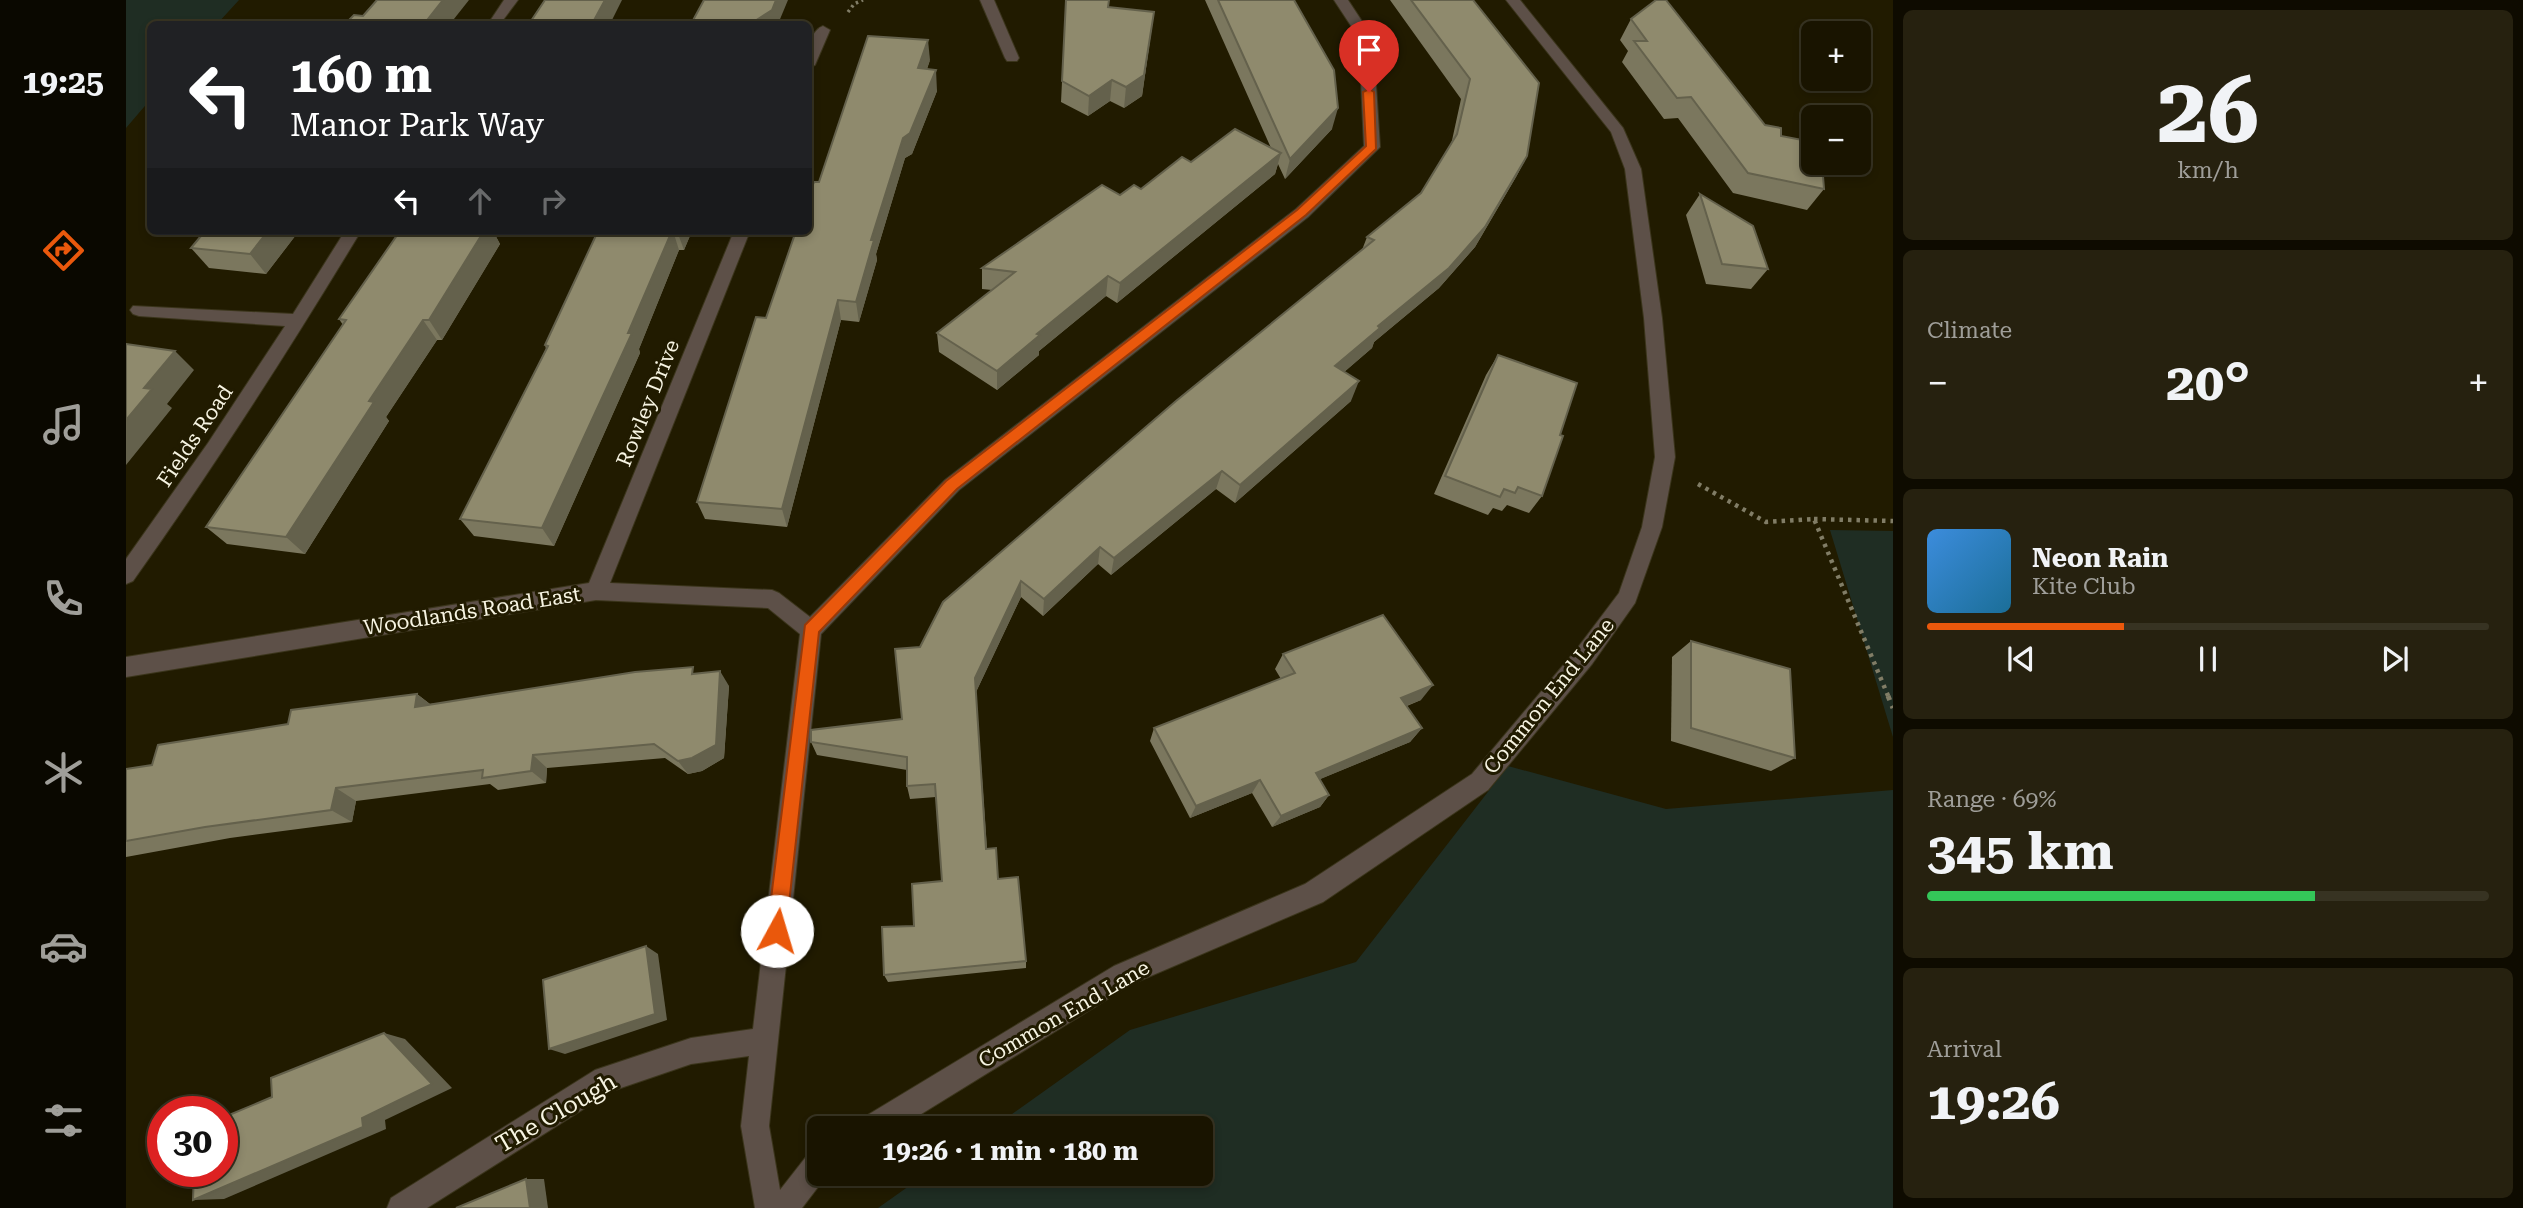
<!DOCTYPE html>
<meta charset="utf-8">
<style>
:root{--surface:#191400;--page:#26210f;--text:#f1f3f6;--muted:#9f9e99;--line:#373322;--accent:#ea580c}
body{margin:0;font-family:"Roboto Serif",serif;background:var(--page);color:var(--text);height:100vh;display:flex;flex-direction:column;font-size:26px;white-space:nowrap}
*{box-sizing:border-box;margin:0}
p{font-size:23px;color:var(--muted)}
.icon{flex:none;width:38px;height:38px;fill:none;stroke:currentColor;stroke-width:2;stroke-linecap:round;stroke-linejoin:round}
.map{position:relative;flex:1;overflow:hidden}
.side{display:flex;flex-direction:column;gap:10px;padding:10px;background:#0e0b00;width:630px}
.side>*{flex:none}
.top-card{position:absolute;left:21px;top:21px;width:665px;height:214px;border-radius:10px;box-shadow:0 4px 10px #0003,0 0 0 2px var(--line);background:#202124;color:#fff;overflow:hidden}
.buttons{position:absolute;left:1675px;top:21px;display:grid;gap:14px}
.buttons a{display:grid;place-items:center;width:70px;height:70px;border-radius:10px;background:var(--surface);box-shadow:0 4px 10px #0003,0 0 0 2px var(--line);font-size:35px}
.speed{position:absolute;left:21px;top:1096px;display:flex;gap:14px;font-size:35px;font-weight:700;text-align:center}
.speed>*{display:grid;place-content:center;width:91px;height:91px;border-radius:50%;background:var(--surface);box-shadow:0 4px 10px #0003,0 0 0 2px var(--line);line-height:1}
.speed .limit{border:10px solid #d22;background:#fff;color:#111}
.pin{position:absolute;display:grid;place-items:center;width:60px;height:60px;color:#fff;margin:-72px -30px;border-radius:50% 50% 50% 0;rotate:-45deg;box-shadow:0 0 7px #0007}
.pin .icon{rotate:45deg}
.me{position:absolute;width:77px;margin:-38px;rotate:6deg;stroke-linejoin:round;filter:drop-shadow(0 0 5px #0008)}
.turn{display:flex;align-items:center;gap:24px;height:147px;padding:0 28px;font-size:32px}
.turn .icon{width:91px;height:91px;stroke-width:2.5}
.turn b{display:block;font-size:49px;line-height:60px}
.lanes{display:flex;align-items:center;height:66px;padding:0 28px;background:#0003;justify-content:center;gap:35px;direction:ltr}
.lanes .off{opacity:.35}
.big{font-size:52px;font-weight:700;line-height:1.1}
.side .widget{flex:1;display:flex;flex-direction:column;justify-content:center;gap:10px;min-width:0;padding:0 24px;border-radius:10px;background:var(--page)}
.side .dial{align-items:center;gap:0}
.dial b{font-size:91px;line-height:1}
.song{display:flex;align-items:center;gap:21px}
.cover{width:84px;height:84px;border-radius:10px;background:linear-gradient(135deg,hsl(210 70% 55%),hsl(200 70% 35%))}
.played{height:7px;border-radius:4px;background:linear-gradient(90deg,var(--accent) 35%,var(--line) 35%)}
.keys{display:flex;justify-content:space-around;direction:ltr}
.heat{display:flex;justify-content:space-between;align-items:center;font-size:38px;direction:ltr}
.charge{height:10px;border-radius:5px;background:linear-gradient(90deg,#34c759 69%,var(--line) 0)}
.trip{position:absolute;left:681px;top:1116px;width:406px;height:70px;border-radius:10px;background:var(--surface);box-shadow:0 4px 10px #0003,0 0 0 2px var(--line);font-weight:700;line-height:70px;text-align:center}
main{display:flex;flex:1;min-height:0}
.tabs{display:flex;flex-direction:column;width:126px;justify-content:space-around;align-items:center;background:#0a0800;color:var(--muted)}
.tabs .icon{width:49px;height:49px}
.tabs .selected{color:var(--accent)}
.tabs b{font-size:32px;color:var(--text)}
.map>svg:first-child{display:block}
.green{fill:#1f2d23}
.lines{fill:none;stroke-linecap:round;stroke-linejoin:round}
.minor-casing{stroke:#3b351b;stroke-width:2}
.path-far2{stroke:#817d66;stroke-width:3.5;stroke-dasharray:2.5 3.5;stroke-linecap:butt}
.path-far1{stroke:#817d66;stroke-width:4.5;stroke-dasharray:3.5 5;stroke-linecap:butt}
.path{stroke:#817d66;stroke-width:5;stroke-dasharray:4.5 6;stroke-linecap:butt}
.minor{fill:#5d5048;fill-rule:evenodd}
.wall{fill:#7b775e}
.shaded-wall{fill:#64614c}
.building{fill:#8f8a6d;stroke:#64614c;stroke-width:2}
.route{fill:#ea580c;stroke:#983908;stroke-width:2}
.labels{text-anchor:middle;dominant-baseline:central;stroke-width:6;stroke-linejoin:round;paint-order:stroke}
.street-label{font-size:21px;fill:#f7f4e2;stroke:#211b00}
.near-street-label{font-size:24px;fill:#f7f4e2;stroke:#211b00}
</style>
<main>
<nav class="tabs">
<b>19:25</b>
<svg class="icon selected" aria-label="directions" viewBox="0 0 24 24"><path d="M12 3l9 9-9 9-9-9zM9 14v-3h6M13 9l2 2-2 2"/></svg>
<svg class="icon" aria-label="music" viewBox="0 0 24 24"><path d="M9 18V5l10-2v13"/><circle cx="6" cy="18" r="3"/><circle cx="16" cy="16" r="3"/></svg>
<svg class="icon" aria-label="phone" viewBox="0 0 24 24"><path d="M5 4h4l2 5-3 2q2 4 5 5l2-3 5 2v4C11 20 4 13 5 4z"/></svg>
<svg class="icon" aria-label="climate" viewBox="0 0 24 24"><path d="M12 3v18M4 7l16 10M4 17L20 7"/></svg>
<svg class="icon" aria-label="car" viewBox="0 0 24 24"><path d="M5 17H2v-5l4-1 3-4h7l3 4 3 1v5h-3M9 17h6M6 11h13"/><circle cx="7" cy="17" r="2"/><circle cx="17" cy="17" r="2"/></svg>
<svg class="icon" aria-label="filters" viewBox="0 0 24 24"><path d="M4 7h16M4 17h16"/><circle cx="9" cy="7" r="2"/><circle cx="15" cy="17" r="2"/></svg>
</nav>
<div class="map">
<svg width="1767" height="1208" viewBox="0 0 1767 1208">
<rect width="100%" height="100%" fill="#211b00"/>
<g class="green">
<path d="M0,0H113L91,24H24V100L0,128Z"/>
<path d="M1704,530L1767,531V737Z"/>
<path d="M1382,766L1540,809L1767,790V1208H752L800,1174H1074V1129H865L1004,1030L1230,962Z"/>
</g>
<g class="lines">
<defs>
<g id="minor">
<path d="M378,0H392L374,24H362Z"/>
<path d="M854,0H868L893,58L891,61H881L879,58Z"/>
<path d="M1208,0H1222L1247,38L1254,147L1251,150L1182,217L833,490L695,634L643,1126L654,1190L683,1153L693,1149V1174H702L676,1208H629L615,1126L623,1056L565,1064L486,1091L301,1208H261L265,1198L469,1070L565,1038L627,1029L674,634L642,608L470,600L0,677V657L463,583L608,231H624L484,583L646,590L653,593L684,617L819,480L1170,209L1238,146L1233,38Z"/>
<path d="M1380,0H1394L1497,128L1515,169L1536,318L1549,457L1536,527L1509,603L1466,664L1362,790L1197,902L1006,984L771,1129H731L735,1119L988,966L1179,884L1346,774L1450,650L1493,593L1516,527L1529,457L1518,318L1499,169L1485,132Z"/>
<path d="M697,26L704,30L689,65L682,69C682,55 682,32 697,26Z"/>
<path d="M219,231H235C163,350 88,467 7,581L0,584V559L82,443L159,326L13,316L7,314L4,310L7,306L167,314Z"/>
</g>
</defs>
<use href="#minor" class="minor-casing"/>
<path class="path-far2" d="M722,12L728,4L737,0"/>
<g class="path-far1">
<path d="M1572,484L1640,522L1688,519L1763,698"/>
<path d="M1688,519L1767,521"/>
</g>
<path class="path" d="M1762,696L1767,708"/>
<use href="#minor" class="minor"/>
</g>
<g class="wall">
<path d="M940,0L982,7L1028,12L1016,96L998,108L984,101L962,116L935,102Z"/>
<path d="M1079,0H1168L1206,129L1159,179L1152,164L1149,174L991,303L980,296L913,351V355L871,390L813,352L811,333L866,290L856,289V268L994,195L1015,189L1065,162L1145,148Z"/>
<path d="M1264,0H1347L1401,156L1390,177L1349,247L1313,288L1248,342L1246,348L1218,372L1225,401L1109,503L1090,489L985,575L972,564L917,616L895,597L850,692L861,849L872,879L900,961V968L762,982L758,975L816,881L810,797L784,799L781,786V770L691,755L685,742L776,719L794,647L1236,250L1241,237L1295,193L1325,145L1335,99Z"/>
<path d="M1505,19L1639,125L1655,136L1698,189L1681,210L1607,193L1552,118L1538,119L1496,62L1502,51L1494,40Z"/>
<path d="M804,60L801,69L811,91L786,154L779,158L750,254L751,260L733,322L715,320L661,527L579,519L571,502L640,318L693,182Z"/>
<path d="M1574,194L1642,269L1625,289L1580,284L1560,215Z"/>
<path d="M173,231L140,274L83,268L65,248Z"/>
<path d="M274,231H367L374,244L316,340H311L260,417L263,421L179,554L101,544L80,527L217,325L213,319Z"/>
<path d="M472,231H566L558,250H553L513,349L514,353L428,546L348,536L334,519L420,349L419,345Z"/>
<path d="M1372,355L1434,435L1416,496L1403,513L1381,505L1376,511L1367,508L1362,515L1308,494L1360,375Z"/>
<path d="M1565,641L1669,758L1645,771L1545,741L1546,657Z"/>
<path d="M1157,654L1295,700L1281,706L1296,728L1284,742L1194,779L1203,795L1194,807L1146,827L1126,793L1064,818L1024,741L1028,728L1155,679L1149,669Z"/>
<path d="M571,673L603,686L598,758L576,771L562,774L539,758L421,768L420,783L372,790L364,784L230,801L226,822L104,838L0,857V769L26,765L162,724L291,694L304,704Z"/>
</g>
<g class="shaded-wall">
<path d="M317,0H343L324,24H298Z"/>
<path d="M479,0H496L484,24H466Z"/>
<path d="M650,0H662L652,24H629V21Z"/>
<path d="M1028,12L1016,96L998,108L1000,87Z"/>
<path d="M802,40L804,60L794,89L792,68Z"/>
<path d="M810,70L811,91L786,154L779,158L750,254L751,260L733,322L730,302L745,240L777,138Z"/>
<path d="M986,80L984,101L962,116L963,96Z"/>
<path d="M1212,108L1206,129L1159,179L1164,159Z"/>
<path d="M1155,153L1149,174L991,303L994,283Z"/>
<path d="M1401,156L1390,177L1349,247L1313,288L1248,342L1246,348L1202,386L1209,366Z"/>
<path d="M142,231H173L140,274L124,254Z"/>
<path d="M353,231H367L374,244L316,340L303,320Z"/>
<path d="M546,231H547L553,250L513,349L514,353L428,546L416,528L502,333Z"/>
<path d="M551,231H566L558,250Z"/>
<path d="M982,276L980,296L913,351V355L871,390V371L911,334Z"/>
<path d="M712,300L715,320L661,527L656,509Z"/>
<path d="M297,320L311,340L260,417L263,421L179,554L160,537L243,401Z"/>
<path d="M49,351L68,370L41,404L46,408L0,465V420L18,388Z"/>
<path d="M1233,381L1225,401L1109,503L1114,485Z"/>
<path d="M1096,471L1090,489L985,575L988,558Z"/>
<path d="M974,547L972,564L917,616L918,599Z"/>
<path d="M895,581V597L850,692L849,678Z"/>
<path d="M594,671L603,686L598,758L576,771L562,774L552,761Z"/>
<path d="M1307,685L1295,700L1264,712L1275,698Z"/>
<path d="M291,694L309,708L289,707Z"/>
<path d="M1296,728L1284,742L1180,785L1190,773Z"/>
<path d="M407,755L421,768L420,783L405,771Z"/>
<path d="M1134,780L1126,793L1064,818L1070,806Z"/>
<path d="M210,788L230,801L226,822L205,810Z"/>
<path d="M1203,795L1194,807L1146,827L1155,816Z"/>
<path d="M520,946L532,954L541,1020L439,1054L423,1049Z"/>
<path d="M258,1033L279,1039L326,1088L259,1120L260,1129L98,1199L67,1200Z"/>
<path d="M400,1179H418L422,1208H404Z"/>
</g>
<g class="building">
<path d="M251,0H317L298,24H219L228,15L237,16Z"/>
<path d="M419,0H479L466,24H403Z"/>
<path d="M578,0H650L646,10L629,21H637L636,24H565Z"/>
<path d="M940,0H983L982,7L1028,12L1018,75L1000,87L986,80L963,96L936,81Z"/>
<path d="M1092,0H1168L1208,70L1212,108L1164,159Z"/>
<path d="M1285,0H1347L1413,83L1401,156L1359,227L1323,268L1252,326L1254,328L1209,366L1233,381L1114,485L1096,471L988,558L974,547L918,599L895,581L849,678L860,849L870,848L872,879L892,877L900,961L758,975L756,927L788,926L786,884L816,881L809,784L781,786V757L685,742V730L776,719L769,649L794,647L817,602L1050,401L1248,240L1241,237L1295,193L1331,134L1344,79Z"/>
<path d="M1530,0H1540L1639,125L1655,128V136L1687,142V163H1696L1698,189L1622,173L1565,97L1551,98L1508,41H1521L1505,19Z"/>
<path d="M742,36L802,40L792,68L810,70L784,133L777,138L745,240H748L730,302L712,300L656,509L571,502L630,317L640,318L670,231H682V196L688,182H693Z"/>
<path d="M1109,129L1155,153L994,283L982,276L911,334L914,335L871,371L811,333L889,272L856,268L976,185L994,195L1008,185L1015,189L1056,157L1065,162Z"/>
<path d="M1574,194L1627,226L1642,269L1596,264Z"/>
<path d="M79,231H142L124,254L65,248Z"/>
<path d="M274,231H358L303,320H297L243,401L248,402L160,537L80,527L220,320L213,319Z"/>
<path d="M472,231H546L502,333H506L416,528L334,519L422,346L419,345Z"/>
<path d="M0,344L49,351L18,388L26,389L0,420Z"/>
<path d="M1372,355L1451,383L1434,435L1437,436L1416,496L1392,487L1389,493L1378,489L1374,497L1319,476Z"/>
<path d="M1257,615L1307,685L1275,698L1296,728L1190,773L1203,795L1155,816L1134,780L1070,806L1028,728L1169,673L1157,654Z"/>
<path d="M1565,641L1664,669L1669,758L1565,728Z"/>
<path d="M567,667L566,674L594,671L590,745L566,758L552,761L528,744L407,755L405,771L356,778L357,770L210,788L205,810L79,827L0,841V769L26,765L32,745L162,724L165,710L291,694L289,707L509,672Z"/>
<path d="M520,946L529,1014L423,1049L417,980Z"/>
<path d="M258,1033L306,1084L236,1118L237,1127L67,1200L68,1171H96V1118L146,1097L145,1078Z"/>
<path d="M400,1179L404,1208H330Z"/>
</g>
<path class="route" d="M1243,89L1248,92L1250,149L1180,215L831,489L693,632L660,931L658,938L651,941L644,938L641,931L679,625L820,481L1171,210L1240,146L1237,92Z"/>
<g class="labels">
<g class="street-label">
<text transform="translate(522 403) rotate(-68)">Rowley Drive</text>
<text transform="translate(69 436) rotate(-56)">Fields Road</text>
<text transform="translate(346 611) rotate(-9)">Woodlands Road East</text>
<text transform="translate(1423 696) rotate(-51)">Common End Lane</text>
<text transform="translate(938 1014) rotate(-30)">Common End Lane</text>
</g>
<g class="near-street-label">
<text transform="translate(430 1113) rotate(-30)">The Clough</text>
</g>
</g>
</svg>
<div class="buttons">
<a>+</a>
<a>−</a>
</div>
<div class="speed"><div class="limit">30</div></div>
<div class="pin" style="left:1243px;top:92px;background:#d93025"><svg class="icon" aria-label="arrive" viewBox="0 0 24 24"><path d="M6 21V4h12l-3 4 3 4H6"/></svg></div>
<svg class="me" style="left:651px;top:931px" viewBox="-20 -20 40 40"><circle r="19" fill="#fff"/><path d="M0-13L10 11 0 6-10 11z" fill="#ea580c"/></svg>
<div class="trip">19:26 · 1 min · 180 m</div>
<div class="top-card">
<div class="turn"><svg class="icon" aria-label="left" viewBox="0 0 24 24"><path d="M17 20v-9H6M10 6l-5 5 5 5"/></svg><div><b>160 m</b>Manor Park Way</div></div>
<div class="lanes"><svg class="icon" aria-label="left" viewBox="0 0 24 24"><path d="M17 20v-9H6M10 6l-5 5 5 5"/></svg><svg class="icon off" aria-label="ahead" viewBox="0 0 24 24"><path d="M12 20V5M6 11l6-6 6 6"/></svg><svg class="icon off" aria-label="right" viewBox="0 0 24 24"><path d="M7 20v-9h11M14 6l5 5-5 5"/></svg></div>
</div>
</div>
<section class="side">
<div class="widget dial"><b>26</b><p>km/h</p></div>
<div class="widget"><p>Climate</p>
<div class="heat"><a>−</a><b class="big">20°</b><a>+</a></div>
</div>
<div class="widget">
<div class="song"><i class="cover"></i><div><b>Neon Rain</b><p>Kite Club</p></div></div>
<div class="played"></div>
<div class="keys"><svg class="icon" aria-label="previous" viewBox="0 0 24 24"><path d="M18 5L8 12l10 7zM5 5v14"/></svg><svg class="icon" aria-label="pause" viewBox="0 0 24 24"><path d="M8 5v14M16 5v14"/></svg><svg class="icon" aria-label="next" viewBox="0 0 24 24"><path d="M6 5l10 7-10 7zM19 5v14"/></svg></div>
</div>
<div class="widget"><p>Range · 69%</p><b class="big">345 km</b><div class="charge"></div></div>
<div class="widget"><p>Arrival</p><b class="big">19:26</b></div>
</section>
</main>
